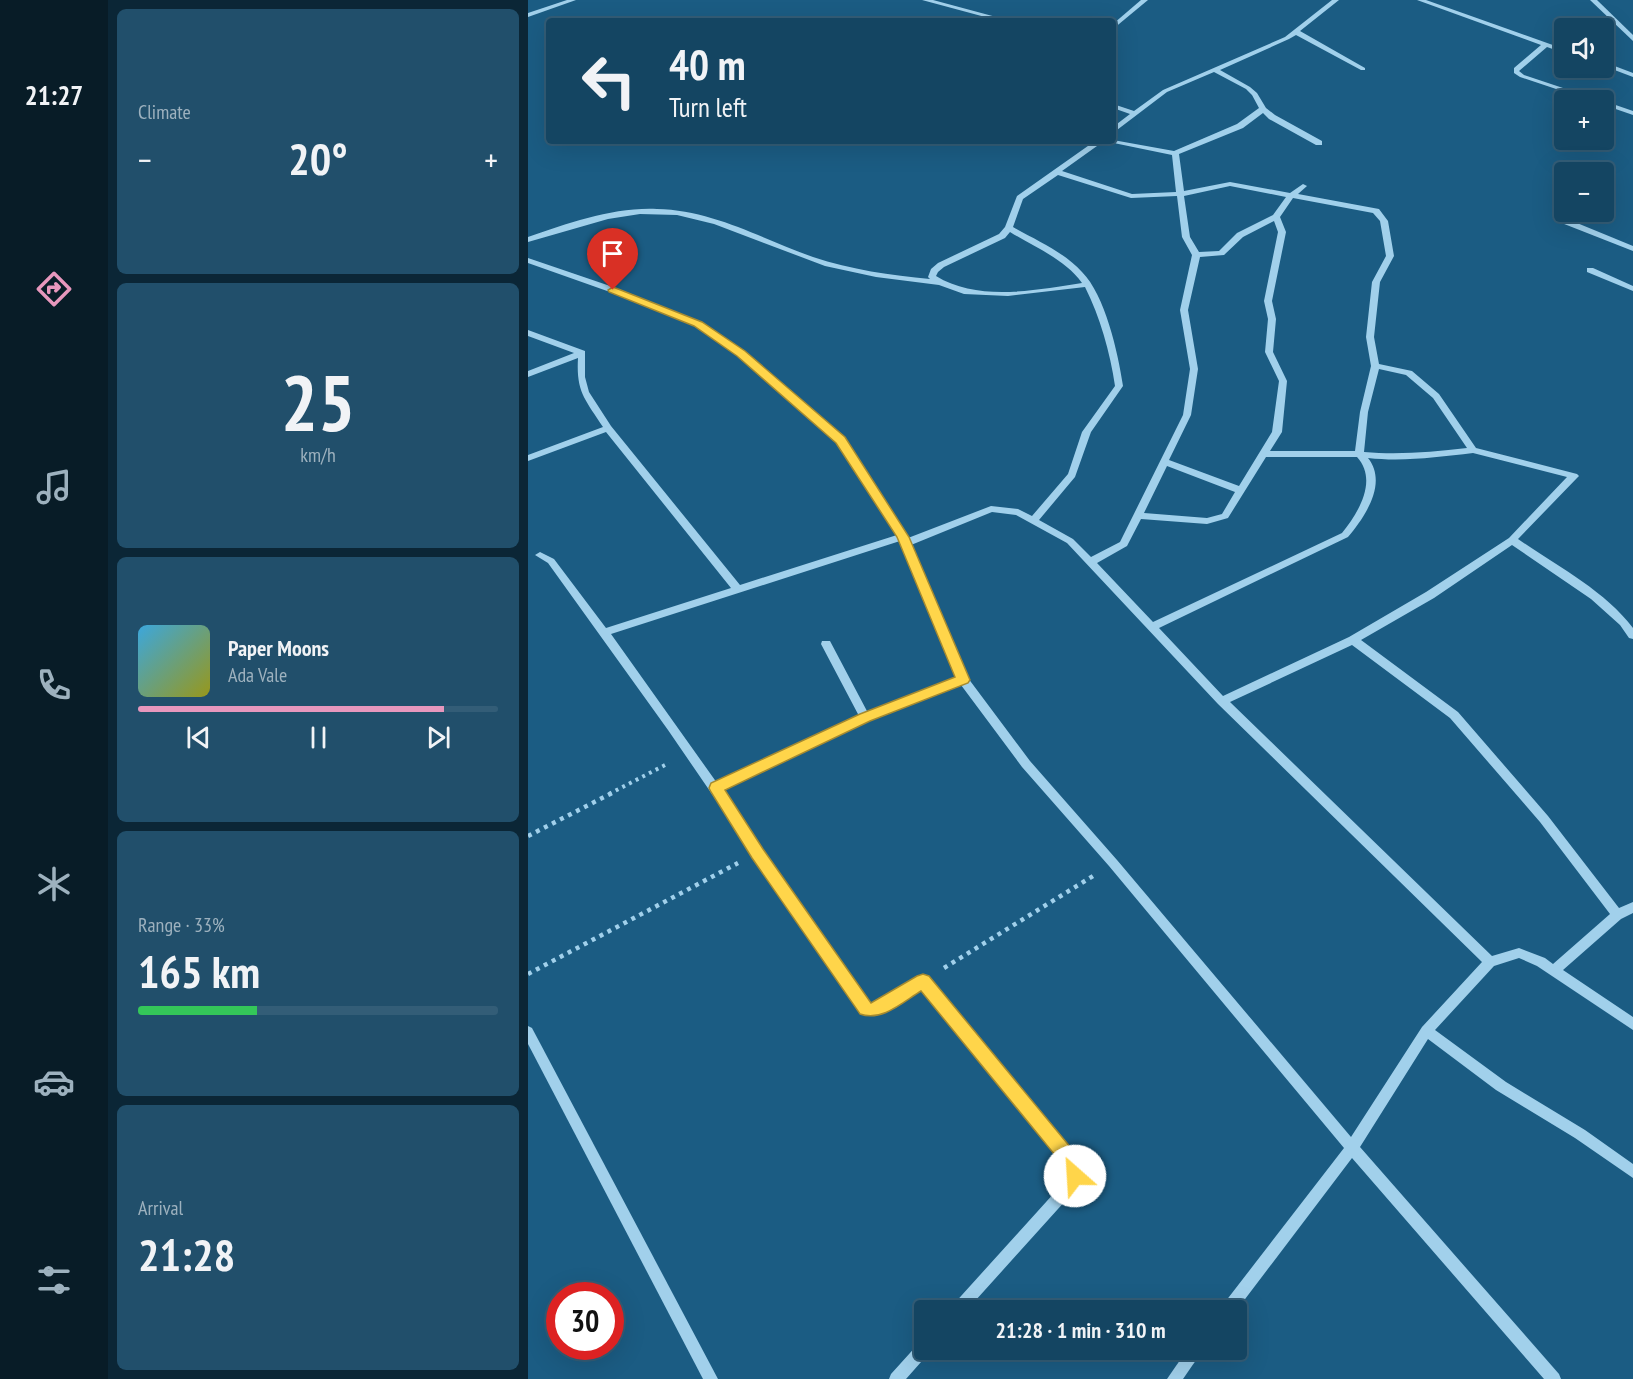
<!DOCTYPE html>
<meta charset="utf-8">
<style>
:root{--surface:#144562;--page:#214f6b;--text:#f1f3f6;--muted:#9db1be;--line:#335d77;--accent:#e797bd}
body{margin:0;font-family:"PT Sans Narrow",sans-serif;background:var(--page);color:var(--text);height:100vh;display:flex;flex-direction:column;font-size:22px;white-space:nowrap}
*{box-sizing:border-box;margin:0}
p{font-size:20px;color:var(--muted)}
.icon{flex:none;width:33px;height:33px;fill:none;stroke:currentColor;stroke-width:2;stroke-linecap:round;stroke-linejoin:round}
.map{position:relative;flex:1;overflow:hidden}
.panel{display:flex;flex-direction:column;gap:9px;padding:9px;background:#0b2636;width:420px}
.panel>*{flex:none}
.top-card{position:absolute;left:18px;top:18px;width:570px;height:126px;border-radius:6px;box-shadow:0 6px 24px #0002,0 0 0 2px var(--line);background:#144562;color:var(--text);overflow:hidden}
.fabs{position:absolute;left:1026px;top:18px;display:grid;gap:12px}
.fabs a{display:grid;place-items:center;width:60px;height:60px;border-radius:6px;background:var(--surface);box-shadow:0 6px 24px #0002,0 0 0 2px var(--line);font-size:30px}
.speed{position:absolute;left:18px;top:1282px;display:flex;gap:12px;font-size:30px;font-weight:700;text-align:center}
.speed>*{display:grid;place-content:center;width:78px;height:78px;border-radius:50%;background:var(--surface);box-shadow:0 6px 24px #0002,0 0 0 2px var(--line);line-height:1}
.speed .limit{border:9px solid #d22;background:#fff;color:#111}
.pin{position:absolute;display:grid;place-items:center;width:51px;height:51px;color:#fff;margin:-62px -26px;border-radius:50% 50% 50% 0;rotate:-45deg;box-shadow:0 0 6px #0007}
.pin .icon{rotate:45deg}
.me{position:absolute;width:66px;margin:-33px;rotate:334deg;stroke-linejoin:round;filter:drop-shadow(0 0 4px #0008)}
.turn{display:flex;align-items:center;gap:21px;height:126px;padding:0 24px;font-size:27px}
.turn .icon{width:78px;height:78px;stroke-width:2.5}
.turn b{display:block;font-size:42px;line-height:51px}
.big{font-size:45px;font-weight:700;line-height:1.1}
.panel .tile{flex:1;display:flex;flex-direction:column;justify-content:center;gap:9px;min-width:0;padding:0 21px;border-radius:9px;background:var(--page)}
.panel .dial{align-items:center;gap:0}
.dial b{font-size:78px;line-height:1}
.song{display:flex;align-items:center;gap:18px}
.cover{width:72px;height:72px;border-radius:9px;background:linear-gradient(135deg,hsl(200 70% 55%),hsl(60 70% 35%))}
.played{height:6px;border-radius:3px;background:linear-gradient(90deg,var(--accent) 85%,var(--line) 85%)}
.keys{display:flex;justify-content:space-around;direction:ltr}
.heat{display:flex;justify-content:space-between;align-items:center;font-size:33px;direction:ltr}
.charge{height:9px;border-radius:4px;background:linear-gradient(90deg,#34c759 33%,var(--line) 0)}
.trip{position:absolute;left:386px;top:1300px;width:333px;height:60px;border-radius:6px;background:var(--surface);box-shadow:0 6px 24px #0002,0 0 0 2px var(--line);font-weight:700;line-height:60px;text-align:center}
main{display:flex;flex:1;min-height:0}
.tab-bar{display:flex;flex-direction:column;width:108px;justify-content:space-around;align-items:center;background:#081c27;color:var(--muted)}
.tab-bar .icon{width:42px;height:42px}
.tab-bar .current{color:var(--accent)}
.tab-bar b{font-size:27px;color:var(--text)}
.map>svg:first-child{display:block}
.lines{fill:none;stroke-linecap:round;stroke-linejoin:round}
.path-far1{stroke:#a1d0eb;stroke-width:4;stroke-dasharray:3 4.5;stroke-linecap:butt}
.path{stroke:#a1d0eb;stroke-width:4.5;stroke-dasharray:4 5;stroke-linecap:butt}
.minor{fill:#a1d0eb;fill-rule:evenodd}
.route{fill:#ffd54a;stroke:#a68a30;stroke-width:1.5}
</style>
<main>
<nav class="tab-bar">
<b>21:27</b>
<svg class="icon current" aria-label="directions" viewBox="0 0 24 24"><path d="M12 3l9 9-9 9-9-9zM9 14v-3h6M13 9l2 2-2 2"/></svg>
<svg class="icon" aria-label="music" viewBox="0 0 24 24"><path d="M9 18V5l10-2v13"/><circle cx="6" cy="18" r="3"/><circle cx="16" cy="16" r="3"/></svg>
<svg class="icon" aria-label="phone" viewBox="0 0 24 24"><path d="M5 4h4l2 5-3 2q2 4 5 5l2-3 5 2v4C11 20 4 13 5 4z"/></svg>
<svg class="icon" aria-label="climate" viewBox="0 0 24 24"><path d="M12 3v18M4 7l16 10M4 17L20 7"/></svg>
<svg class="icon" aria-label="car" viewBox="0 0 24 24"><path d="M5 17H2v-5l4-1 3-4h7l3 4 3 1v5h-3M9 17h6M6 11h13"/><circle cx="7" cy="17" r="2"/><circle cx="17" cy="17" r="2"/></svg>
<svg class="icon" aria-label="filters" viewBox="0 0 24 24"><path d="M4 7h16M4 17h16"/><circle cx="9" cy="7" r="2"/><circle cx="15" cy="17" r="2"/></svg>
</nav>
<section class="panel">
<div class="tile"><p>Climate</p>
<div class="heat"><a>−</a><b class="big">20°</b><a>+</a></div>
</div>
<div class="tile dial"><b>25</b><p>km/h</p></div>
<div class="tile">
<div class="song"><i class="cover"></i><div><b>Paper Moons</b><p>Ada Vale</p></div></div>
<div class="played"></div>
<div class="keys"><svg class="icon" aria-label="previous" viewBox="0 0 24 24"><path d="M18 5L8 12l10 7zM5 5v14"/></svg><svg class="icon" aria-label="pause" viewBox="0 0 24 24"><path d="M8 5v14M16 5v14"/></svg><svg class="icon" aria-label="next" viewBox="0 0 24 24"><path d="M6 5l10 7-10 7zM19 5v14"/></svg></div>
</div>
<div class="tile"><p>Range · 33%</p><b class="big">165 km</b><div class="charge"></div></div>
<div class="tile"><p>Arrival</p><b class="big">21:28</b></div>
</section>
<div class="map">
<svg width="1105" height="1379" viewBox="0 0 1105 1379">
<rect width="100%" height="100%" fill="#1b5c83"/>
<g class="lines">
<path class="path-far1" d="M81,794L141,763"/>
<g class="path">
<path d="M0,836L84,793"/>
<path d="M416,968L565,876"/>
<path d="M0,974L210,863"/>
</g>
<g class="minor">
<path d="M39,0H48L0,17V13Z"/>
<path d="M394,0H405L483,21H472Z"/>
<path d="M613,0H620L585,29V24Z"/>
<path d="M804,0H811L772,31L837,68V70H833L768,35L761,39L692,70L722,87L729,93L738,108L747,115L794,141V145H788L741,119L735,113L715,128L651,154L656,191L702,182L762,193L775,184L779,186L770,194L851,209L860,221L866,256L852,282L846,337L851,364L884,371L911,394L948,448L1049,474L1051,476L1049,478L990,539C1029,566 1076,590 1105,628V639L1101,638L1092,625L1063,599L984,545L906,598L833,640L930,712L1020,816L1091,908L1105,902V913L1093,919L1035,970L1105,1017V1030L1009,966L991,958L966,966L907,1030L978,1082L1057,1130L1105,1164V1178L1047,1138L968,1090L900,1039L832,1147L1031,1374L1033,1379H1016L824,1158L708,1311H692L694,1306L816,1148L581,866L494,767L433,685L341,721L194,790L341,1004L355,1000L391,977L395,976L399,977L547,1156L554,1169L548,1189L438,1311H422L424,1306L537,1181L540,1170L394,989C378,1000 355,1020 334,1013L140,730L20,563L7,555L12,552L26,559L78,628L203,588L78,432L0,461V455L75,427C57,399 48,392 50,358L0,377V371L46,353L0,336V330L57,351V377L61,392L83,426L212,585L369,535L309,442L210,355L167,326L82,292L0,263V258L88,288L173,322L216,351L315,438L380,538L463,506L490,509L504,516L540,474L554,432L587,386C582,352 572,317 557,287L480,296L436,294L411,285L348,277L297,266L186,224L149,215L112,214L80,219L0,242V237C41,223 85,207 129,209C185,210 234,239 285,257C323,270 363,275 402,279L400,277L403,269L410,263L471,234L477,227L489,196L567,141L585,140L646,151L709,124L731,108L724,95L718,89L686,72L639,92L585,133V127L602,114L585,108V104L606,111L635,90L757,37ZM576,141L644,155L648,192L604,194L534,171ZM530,175L603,198L649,196L654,237L664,255L652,310L662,369L655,415L592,542L563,557L545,539L511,520L547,477L563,432L595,386C590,352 577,295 554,272C536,252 508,240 485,227L495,199ZM702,186L758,197L745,215L709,233L691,251L671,252L662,237L656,196ZM765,198L845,213L852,221L858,256L844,282L838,337L843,366L832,412L827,451H742L754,432L759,381L745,352L748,319L744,301L758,232L752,217ZM746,221L750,232L736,301L740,319L737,352L751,381L744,432L711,486L641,460L663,415L670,369L660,310L672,257L696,255L715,237ZM482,232C506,247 537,259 554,283C508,290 450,302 408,276L410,272L416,267L477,238ZM851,369L878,375L905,398L939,448C904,452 871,455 836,452L840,412ZM945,453L1039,477L981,538L898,592L821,637L695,696L631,628L820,537C837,517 860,483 840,458C875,462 910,457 945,453ZM738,457H829C850,480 831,512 814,533L625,622L569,563L599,546L613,519L679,524L700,518ZM639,466L707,492L694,514L679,518L616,513ZM464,512L488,515L539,543L690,704L954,962L894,1027L823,1137L589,860L502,761L440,678L383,545ZM372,541L429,678L340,713L302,641H294L293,644L331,716L189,783L83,634ZM824,645L922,718L1012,822L1082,914L1025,964L1017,958L991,948L964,956L702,702Z"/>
<path d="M889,0H898L1036,49V53L1019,47L991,71L996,75L1071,100H1061L992,77L986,73V68L1013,45Z"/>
<path d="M1062,0H1069L1105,35V41Z"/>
<path d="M1076,62L1105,73V77L1076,66Z"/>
<path d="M1076,101L1105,111V115L1076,105Z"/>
<path d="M1026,216H1032L1105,246V251L1026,220Z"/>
<path d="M1059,268H1065L1105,286V291L1059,272Z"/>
<path d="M0,1026L4,1028L190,1379H175L0,1044Z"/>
<path d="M396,1341V1350H402L401,1353L378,1379H361L363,1374L391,1343Z"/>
<path d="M659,1350H675L655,1379H639Z"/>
</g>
</g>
<path class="route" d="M85,287L174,322L217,351L317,437L381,537L442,680L440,683L342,721L197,790L235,849L343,1003L389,976L395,974L401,976L548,1154L556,1169L553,1182L547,1184L541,1182L536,1166L393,991C375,1002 354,1022 332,1014L224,858L183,792L181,788L183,783L332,714L427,677L369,537L308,443L209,356L166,326L81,292L80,290Z"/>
</svg>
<div class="fabs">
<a><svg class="icon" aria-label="sound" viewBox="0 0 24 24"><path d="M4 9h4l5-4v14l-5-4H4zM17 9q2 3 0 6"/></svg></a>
<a>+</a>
<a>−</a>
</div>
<div class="speed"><div class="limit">30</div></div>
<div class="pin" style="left:85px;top:290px;background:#d93025"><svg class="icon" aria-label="arrive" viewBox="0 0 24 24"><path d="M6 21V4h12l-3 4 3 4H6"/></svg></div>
<svg class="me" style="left:547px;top:1176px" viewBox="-20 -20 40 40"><circle r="19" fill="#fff"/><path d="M0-13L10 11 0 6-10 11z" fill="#ffd54a"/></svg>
<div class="trip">21:28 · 1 min · 310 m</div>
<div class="top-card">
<div class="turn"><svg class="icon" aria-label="left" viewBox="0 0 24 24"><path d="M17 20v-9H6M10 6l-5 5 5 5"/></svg><div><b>40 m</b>Turn left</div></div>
</div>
</div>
</main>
